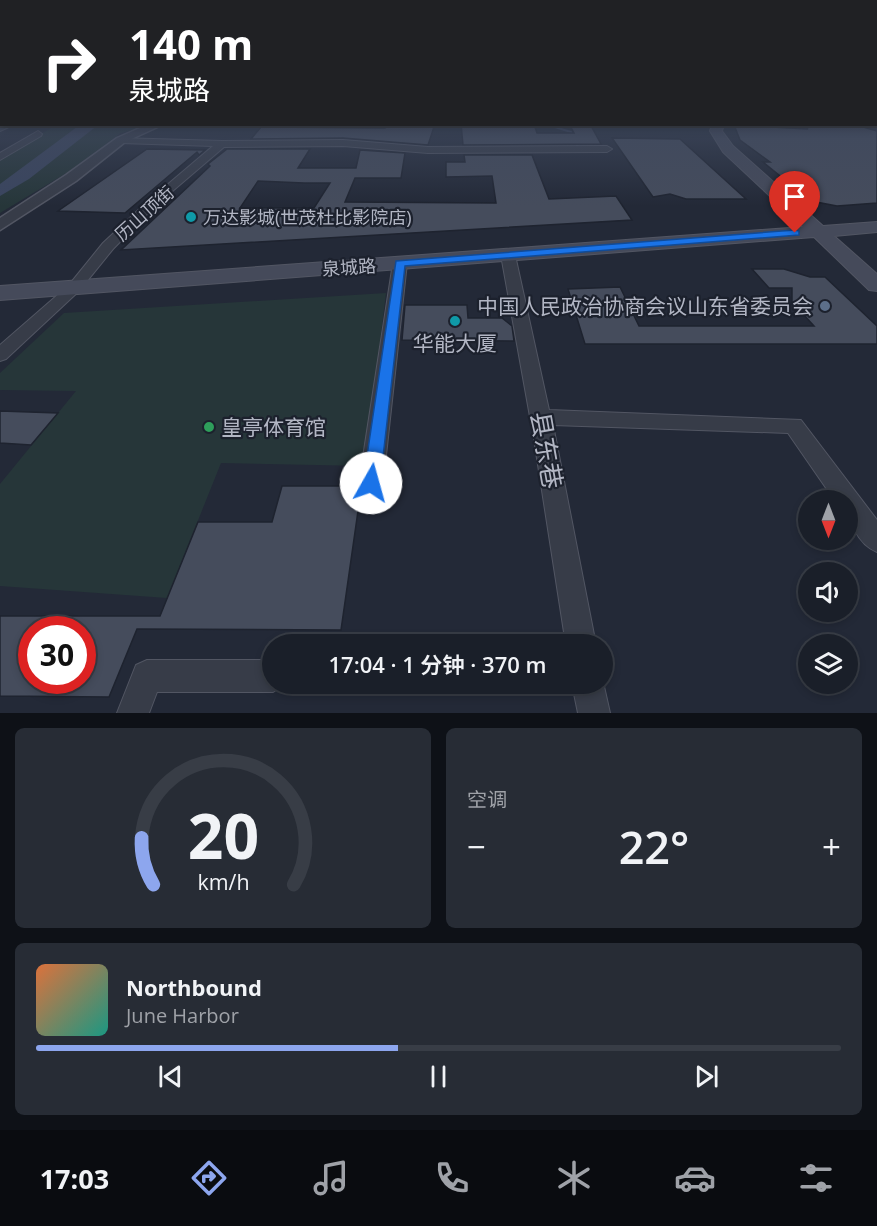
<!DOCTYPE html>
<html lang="zh">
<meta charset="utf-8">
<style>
:root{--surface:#1a1f29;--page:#272c35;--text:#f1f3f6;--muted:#9fa2a8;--line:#383d46;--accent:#8da6ee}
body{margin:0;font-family:"Open Sans","Noto Sans SC",sans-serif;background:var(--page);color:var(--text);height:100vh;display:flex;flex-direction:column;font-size:22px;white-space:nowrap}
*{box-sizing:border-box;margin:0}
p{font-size:20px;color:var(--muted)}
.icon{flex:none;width:33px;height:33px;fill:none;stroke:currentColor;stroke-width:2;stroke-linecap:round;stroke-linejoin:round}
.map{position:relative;height:713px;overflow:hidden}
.panel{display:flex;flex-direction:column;gap:15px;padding:15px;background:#0e1117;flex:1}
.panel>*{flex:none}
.banner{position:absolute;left:0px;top:0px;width:878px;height:126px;box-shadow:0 3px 9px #0003,0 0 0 2px var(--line);background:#202124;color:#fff;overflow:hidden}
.needle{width:39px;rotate:180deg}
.buttons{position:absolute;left:798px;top:490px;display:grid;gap:12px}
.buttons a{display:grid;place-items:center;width:60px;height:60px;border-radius:50%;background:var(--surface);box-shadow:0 3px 9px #0003,0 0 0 2px var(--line);font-size:30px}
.speed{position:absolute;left:18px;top:616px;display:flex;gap:12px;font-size:30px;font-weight:700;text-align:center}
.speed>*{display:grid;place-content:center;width:78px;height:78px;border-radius:50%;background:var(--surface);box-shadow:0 3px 9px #0003,0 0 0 2px var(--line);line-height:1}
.speed .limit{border:9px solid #d22;background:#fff;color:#111}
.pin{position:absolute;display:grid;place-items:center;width:51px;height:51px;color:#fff;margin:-62px -26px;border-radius:50% 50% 50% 0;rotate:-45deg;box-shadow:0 0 6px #0007}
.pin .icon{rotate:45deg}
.me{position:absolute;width:66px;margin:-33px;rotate:7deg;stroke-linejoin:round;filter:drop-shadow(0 0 4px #0008)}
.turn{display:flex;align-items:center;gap:21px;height:126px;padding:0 30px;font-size:27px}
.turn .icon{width:78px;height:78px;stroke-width:2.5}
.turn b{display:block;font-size:42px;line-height:51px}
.big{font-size:45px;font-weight:600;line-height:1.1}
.panel .widget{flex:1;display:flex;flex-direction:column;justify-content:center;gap:9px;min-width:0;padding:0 21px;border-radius:9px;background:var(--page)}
.panel .dial{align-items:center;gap:0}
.dial svg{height:156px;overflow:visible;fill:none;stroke:var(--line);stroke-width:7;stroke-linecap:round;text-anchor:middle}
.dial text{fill:var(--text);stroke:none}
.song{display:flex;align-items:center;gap:18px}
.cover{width:72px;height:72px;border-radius:9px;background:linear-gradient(135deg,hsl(20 70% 55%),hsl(170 70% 35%))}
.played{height:6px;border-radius:3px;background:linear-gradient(90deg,var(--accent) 45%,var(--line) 45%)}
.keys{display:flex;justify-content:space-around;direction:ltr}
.heat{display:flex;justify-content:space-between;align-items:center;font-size:33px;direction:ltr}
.panel .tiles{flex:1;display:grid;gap:15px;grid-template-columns:1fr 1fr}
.widget:last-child{grid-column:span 2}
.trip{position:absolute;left:262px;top:634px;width:351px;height:60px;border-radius:30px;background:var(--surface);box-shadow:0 3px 9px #0003,0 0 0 2px var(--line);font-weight:600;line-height:60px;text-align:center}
.tab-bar{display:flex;height:96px;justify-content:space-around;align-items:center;background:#0a0c10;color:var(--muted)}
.tab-bar .icon{width:42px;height:42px}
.tab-bar .active{color:var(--accent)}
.tab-bar b{font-size:27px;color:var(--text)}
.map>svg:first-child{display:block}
.green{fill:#263639}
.water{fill:#3a455f}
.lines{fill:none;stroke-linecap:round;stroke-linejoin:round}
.stream{stroke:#3a455f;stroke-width:2}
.building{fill:#454c5c;stroke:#1e232f;stroke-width:1.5;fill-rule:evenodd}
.minor-casing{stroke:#525663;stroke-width:2}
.tertiary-casing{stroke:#525663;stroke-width:3}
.secondary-casing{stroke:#525663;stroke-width:2}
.minor{fill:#373c48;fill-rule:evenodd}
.tertiary{fill:#373c48;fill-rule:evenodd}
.secondary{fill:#454a5a;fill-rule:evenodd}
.route{fill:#1a73e8;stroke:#114b97;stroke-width:1.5}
.culture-dot{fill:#0f9aa8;stroke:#1c212d;stroke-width:2}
.service-dot{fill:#5c6f8a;stroke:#1c212d;stroke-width:2}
.leisure-dot{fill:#2e9e5b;stroke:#1c212d;stroke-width:2}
.labels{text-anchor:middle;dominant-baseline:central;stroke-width:4.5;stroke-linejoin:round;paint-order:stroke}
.far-street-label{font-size:18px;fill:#b2b6c4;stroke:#1c212d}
.far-poi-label{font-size:18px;fill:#b2b6c4;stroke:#1c212d;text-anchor:start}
.poi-label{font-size:21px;fill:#b2b6c4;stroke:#1c212d;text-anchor:end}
.near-street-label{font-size:26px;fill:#b2b6c4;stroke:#1c212d}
</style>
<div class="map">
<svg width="877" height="713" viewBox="0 0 877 713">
<rect width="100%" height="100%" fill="#232937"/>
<g class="green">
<path d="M56,125H151L121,133L68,172L0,213V159Z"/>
<path d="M386,293L365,466L221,463L167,598L0,586V484L76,391L0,390V373L64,313Z"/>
</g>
<path class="water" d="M81,124L98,125L29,179L0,196V184Z"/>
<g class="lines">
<path class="stream" d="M545,124L571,132L578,147"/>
</g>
<g class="building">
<path d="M386,124H435L428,145L343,138L251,139L261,127L385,128Z"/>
<path d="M461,124H534L537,133H574L569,124H590L601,144L463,145Z"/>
<path d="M799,124H853L877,131V203L837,206L811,201L763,162H770L740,140L734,125L808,129Z"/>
<path d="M612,138L680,139L746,199H686L670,194L653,197Z"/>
<path d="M147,149L205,150L199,155L197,152L125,213L58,211Z"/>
<path d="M227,149H310L298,168H356L360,150L405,153L401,178H355L345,202L496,203L492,176L446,177V162H465L464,155H532L549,199L616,196L632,220L121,250L210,166L208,164ZM258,181L304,183H330L314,208H240Z"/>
<path d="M752,269H784L810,277H825L877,326V344H585L568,289L620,287L639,326H814L792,302V288H769Z"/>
<path d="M405,305H467L468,318H502L512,326L514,341L402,340Z"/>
<path d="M0,411L58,413L31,445L0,443Z"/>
<path d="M282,486H358L361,490L341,630L137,629L109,697L0,696V616H160L198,522H272ZM32,630H82V681H32Z"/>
</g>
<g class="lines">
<defs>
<g id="minor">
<path d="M12,124L11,126L0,131V125Z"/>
<path d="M38,131L42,134L41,136L0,160V153Z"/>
<path d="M118,138L222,141L343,140L428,147L607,146L612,149L607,152L428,153L343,146L224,147L155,206L113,249L79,291L6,359L0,361V345L69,285L103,243L147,202L213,146L121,143L116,140Z"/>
<path d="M508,251L515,255L549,410L801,420L877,520V552C857,544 848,520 848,501H835L788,433L553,425L596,645H566L534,439L501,255Z"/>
<path d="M400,259L407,263L383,483L379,490L371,493L363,490L359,483L393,263Z"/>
<path d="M147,660H273V684H285L273,692H157L149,713H117L136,665Z"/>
<path d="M603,682L610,713H578L572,684Z"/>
</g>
<path id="tertiary" d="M149,124H164L125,142L76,181L0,230V218L66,175L117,138Z"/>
<g id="secondary">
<path d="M877,118V126L872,125L876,124Z"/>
<path d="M712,124H724L722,131L733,146L823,226L877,222V232L834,236L877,274V291L869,290L814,237L0,300V286L803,227L723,152L710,131Z"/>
</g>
</defs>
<use href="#minor" class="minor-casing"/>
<use href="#tertiary" class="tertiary-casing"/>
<use href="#secondary" class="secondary-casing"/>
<use href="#minor" class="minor"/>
<use href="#tertiary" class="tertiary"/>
<use href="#secondary" class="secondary"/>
</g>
<linearGradient id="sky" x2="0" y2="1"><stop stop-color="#13171e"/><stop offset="0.51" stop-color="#3f495e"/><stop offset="1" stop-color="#3f495e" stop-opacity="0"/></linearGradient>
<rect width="877" height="206" fill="url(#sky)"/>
<path class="route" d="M795,230L799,231V235L405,266L380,483L378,488L371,490L365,488L363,483L396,261Z"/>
<g class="culture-dot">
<circle cx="191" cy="217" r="6"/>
<circle cx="455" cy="321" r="6"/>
</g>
<circle class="service-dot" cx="825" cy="306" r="6"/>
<circle class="leisure-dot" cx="209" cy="427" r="6"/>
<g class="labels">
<g class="far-street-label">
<text transform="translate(144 213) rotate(-42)">历山顶街</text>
<text transform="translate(349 267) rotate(-4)">泉城路</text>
</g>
<g class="far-poi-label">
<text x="203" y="217">万达影城(世茂杜比影院店)</text>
</g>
<g class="poi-label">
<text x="813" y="306">中国人民政治协商会议山东省委员会</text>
<text x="455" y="343" text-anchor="middle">华能大厦</text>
<text x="221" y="427" text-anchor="start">皇亭体育馆</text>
</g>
<g class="near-street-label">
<text transform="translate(547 450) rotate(80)">县东巷</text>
</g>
</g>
</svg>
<div class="buttons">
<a><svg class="needle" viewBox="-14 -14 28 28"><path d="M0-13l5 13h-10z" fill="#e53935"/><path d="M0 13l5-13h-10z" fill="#9fa2a8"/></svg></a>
<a><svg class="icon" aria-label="sound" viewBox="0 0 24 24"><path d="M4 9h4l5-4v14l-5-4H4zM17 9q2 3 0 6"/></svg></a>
<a><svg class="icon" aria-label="layers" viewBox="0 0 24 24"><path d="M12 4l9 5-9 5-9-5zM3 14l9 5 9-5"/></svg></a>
</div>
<div class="speed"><div class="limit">30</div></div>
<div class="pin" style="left:795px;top:233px;background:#d93025"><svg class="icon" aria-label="arrive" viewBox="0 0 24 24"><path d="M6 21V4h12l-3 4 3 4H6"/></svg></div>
<svg class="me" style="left:371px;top:483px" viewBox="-20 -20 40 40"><circle r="19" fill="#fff"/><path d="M0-13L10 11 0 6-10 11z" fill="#1a73e8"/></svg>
<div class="trip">17:04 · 1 分钟 · 370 m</div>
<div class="banner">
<div class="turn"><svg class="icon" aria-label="right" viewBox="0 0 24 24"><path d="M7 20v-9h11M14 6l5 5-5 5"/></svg><div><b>140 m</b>泉城路</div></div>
</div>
</div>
<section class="panel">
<div class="tiles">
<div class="widget dial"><svg viewBox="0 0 100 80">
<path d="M14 69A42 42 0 1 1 86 69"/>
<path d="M14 69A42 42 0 0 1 8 45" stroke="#8da6ee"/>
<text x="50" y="56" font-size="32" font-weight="700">20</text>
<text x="50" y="72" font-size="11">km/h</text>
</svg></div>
<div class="widget"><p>空调</p>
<div class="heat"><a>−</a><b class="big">22°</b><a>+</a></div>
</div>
<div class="widget">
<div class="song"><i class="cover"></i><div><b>Northbound</b><p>June Harbor</p></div></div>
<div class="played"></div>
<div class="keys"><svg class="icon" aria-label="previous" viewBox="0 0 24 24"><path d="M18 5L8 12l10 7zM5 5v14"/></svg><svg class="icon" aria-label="pause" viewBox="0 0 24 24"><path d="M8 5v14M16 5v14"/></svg><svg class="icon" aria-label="next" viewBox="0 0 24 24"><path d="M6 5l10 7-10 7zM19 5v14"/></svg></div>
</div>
</div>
</section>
<nav class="tab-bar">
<b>17:03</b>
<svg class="icon active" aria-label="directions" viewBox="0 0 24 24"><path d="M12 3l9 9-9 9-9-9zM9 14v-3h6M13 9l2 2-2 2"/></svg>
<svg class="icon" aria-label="music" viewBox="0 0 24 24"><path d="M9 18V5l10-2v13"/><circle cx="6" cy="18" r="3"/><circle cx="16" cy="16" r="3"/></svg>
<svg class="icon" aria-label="phone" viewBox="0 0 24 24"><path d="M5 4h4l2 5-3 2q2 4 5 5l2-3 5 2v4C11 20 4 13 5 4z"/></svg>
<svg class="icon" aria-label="climate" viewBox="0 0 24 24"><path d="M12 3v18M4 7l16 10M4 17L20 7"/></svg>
<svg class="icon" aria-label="car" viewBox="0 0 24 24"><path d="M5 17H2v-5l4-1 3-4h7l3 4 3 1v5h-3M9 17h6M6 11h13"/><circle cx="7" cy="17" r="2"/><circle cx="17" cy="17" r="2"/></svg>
<svg class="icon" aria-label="filters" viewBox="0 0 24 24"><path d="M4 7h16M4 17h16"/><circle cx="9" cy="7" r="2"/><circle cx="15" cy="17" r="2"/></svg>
</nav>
